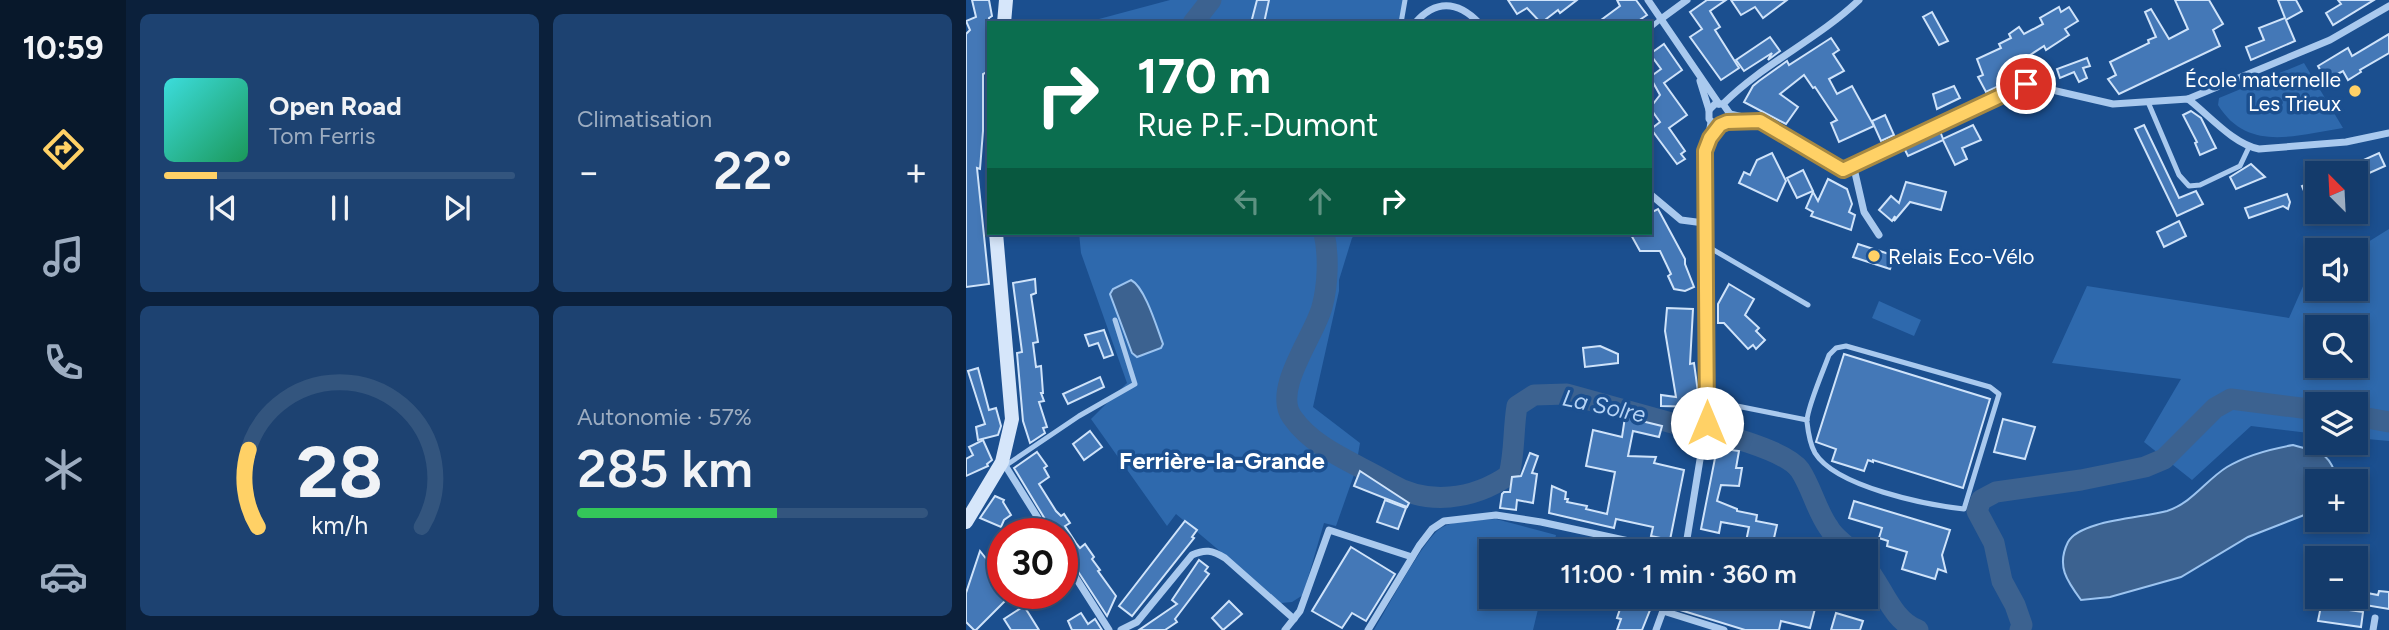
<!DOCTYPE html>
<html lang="fr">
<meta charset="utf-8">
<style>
:root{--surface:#143b6b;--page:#1d4271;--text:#f1f3f6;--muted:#9dadc1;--line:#33557e;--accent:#ffd166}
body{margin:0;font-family:Figtree,sans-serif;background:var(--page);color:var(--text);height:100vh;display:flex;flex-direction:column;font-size:26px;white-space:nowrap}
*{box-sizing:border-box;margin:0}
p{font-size:23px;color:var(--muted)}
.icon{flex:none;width:38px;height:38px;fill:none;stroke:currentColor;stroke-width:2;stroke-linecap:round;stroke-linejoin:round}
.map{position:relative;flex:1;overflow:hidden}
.side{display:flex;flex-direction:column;gap:14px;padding:14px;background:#0b203b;width:840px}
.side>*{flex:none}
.hud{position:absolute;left:21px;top:21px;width:665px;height:214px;border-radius:0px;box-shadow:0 4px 10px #0003,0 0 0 2px var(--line);background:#0b6e4f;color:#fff;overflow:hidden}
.needle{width:46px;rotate:336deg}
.controls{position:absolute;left:1339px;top:161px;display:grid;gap:14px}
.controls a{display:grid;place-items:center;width:63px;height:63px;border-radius:0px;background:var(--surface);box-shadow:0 4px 10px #0003,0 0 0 2px var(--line);font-size:35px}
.speed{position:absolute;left:21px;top:518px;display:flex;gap:14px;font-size:35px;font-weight:700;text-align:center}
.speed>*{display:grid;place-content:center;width:91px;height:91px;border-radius:50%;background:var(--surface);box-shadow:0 4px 10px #0003,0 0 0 2px var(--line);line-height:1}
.speed .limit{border:10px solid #d22;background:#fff;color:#111}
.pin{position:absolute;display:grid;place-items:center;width:60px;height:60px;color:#fff;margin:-30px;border:4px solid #fff;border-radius:50%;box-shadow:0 2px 7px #0007}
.me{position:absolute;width:77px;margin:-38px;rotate:0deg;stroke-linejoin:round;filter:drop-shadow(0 0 5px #0008)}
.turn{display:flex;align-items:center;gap:24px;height:147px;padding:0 35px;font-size:32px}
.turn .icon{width:91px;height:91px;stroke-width:2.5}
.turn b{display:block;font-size:49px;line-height:60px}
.lanes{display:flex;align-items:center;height:66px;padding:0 35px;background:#0003;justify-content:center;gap:35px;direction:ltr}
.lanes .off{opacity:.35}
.big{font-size:52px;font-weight:600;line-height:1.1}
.side .widget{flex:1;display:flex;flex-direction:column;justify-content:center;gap:10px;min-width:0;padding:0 24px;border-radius:10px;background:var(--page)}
.side .dial{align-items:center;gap:0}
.dial svg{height:182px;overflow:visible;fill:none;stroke:var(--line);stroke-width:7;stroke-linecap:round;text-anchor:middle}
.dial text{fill:var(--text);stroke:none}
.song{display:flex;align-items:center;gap:21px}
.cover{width:84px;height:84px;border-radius:10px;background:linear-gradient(135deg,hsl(180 70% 55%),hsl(150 70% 35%))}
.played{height:7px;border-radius:4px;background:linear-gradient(90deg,var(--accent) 15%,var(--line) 15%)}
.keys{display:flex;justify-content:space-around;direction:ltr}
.heat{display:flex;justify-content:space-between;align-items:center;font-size:38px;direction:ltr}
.charge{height:10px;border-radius:5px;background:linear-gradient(90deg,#34c759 57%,var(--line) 0)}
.side .tiles{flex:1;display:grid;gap:14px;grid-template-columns:repeat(2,1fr)}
.trip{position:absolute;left:513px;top:539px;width:399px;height:70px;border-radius:0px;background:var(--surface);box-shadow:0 4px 10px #0003,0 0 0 2px var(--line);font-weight:600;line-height:70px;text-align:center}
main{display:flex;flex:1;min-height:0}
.dock{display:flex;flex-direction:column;width:126px;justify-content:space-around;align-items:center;background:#08182b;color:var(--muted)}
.dock .icon{width:49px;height:49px}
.dock .current{color:var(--accent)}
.dock b{font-size:32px;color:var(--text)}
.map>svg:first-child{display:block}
.green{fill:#2e69ad;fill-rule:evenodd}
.water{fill:#3c6290;stroke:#9cc4f0;stroke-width:2}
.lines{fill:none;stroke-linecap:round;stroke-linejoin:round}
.river{stroke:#3c6290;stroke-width:21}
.building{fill:#4478b7;stroke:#cfe3fa;stroke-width:2}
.lane{stroke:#a9c9ee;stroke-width:5}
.street{stroke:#a9c9ee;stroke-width:7}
.secondary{stroke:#d6e6fa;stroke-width:14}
.route-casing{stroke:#a68842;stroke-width:18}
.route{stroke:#ffd166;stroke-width:12}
.poi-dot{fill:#ffd166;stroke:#1b4f8f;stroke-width:2.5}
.labels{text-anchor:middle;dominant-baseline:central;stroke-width:7;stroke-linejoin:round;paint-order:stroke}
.poi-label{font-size:21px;fill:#fff;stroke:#1b4f8f;text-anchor:end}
.water-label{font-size:23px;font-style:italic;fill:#b5d3f5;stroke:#1b4f8f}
.quarter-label{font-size:24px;font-weight:bold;fill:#fff;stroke:#1b4f8f}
</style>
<main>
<nav class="dock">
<b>10:59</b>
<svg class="icon current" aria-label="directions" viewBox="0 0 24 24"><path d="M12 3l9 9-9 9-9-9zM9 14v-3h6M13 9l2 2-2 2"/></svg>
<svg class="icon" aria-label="music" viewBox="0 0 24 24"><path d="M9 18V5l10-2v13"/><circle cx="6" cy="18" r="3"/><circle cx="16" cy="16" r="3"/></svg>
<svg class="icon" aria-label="phone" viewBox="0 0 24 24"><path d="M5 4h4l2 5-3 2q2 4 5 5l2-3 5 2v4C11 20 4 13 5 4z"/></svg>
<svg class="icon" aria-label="climate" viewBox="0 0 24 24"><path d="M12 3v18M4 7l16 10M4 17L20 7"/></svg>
<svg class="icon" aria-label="car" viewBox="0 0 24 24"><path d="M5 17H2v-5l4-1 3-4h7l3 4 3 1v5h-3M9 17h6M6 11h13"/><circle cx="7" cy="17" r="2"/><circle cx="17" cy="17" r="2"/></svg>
</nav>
<section class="side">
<div class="tiles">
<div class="widget">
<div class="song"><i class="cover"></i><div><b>Open Road</b><p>Tom Ferris</p></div></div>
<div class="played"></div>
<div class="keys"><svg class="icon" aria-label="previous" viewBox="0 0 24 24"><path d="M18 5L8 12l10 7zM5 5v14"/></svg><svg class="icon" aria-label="pause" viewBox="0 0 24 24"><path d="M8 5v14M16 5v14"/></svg><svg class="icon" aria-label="next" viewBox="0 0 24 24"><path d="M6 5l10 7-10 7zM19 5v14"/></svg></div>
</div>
<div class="widget"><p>Climatisation</p>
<div class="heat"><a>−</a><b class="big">22°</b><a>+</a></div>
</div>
<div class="widget dial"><svg viewBox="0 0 100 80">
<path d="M14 69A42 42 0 1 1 86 69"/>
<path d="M14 69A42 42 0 0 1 10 35" stroke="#ffd166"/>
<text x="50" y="56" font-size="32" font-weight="700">28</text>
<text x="50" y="72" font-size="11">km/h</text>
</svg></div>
<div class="widget"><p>Autonomie · 57%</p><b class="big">285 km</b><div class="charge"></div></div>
</div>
</section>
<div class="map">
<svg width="1423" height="630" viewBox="0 0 1423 630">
<rect width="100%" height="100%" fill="#1b4f8f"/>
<g class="green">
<path d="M204,0H438L434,23H118Z"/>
<path d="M1338,63L1377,128C1330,135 1282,153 1252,105L1253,98Z"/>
<path d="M1423,229V441L1390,438V404H1351V434L1285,426L1226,480L1178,442L1215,379L1086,363L1121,286L1323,318L1349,259L1351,289H1390V250H1376L1402,242ZM1351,327H1390V366H1351Z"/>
<path d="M113,233H390L386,238L373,280V291L347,407L394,443L389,472L370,526L358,523L337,595L326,602L315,603L210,514L201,526L125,419L161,383L115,253Z"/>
<path d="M913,301L955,320L948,336L906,318Z"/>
<path d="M530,519L590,535L586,551H525V597H575L567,630H408C421,609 458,538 475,528C490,519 514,521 530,519Z"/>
</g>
<g class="water">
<path d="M165,280C179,287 191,328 197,344L195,348L171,357L166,353L144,294L147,289Z"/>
<path d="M1327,445C1355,453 1363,451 1372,481H1351V510L1282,537L1215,577L1144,597L1115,600C1101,581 1090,566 1102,542C1114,520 1177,518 1201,511C1226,503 1240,480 1261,467C1281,455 1304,449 1327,445Z"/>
</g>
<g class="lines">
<g class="river">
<path d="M227,23L245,0"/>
<path d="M358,233C363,255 362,285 356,307C349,335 306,389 326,417C349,450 390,463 423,483C461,506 507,500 543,475C549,452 547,430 551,406L568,395L601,394L724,428C748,431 820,450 834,470C846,488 850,510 863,528C868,537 878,543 885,551"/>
<path d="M1390,416L1423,422"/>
<path d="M900,567C917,587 926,621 952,630"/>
<path d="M1054,630L1056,625L1049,605L1036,581L1028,543L1011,511L1015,500L1030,492L1115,480L1179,467L1198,459L1249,408L1265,399L1351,410"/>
</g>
</g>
<g class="building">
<path d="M6,0H23L26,16L23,18L21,72L17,74V131L14,169L11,168L23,284L0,287V34L4,30L0,21L10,17Z"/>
<path d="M291,0H303L298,23H285Z"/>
<path d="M542,0H611L594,13L592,10L575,23L561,8L551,14Z"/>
<path d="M651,0H670L681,15L669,23H631L654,6Z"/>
<path d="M741,0H760L744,11L754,27L749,30L773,68L755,80L724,37L736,29L724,12Z"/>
<path d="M765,0H821L797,18L789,7L775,15Z"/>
<path d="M1209,0H1243L1257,24L1247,30L1254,46L1153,94L1142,79L1150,75L1144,62L1183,43L1182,40L1190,37L1179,12L1185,9L1203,39L1222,29Z"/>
<path d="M1312,0H1330L1336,11L1320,20L1329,41L1285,60L1280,47L1298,40L1293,28L1319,18Z"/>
<path d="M1372,0H1408L1367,25L1360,13L1375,4Z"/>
<path d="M1093,7L1095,12L1103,7L1112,21L1099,29L1103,35L1080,50L1078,46L1058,59L1063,68L1051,75L1052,77L1020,92L1012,77L1017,75L1011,59L1035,48L1033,44L1045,38L1043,34L1053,27L1058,34L1077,24L1074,18Z"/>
<path d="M966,12L982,41L973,45L957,17Z"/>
<path d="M1423,34V53L1394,70L1395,72L1382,80L1377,71L1360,80L1352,66L1382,48L1386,56Z"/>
<path d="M804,37L814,51L802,60L806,53L778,71L770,60Z"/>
<path d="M865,38L873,50L867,54L878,71L863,79L871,94L886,86L908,126L873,142L865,123L871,120L849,87L847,88L838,75L814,94L832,107L820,124L778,102L787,86L793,81L821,61L823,65Z"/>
<path d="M698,44L716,70L698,83L721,115L703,128L719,151L715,154L719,159L711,164L685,129L694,122L684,108L694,95L684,77L695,69L684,54Z"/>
<path d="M1121,58L1124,66L1117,68L1121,78L1113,82L1108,72L1094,78L1091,69Z"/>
<path d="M988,86L994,98L971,109L967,94Z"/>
<path d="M1225,111L1235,118L1250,148L1234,155L1229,143L1231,142L1217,115Z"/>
<path d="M919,115L928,135L915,141L906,121Z"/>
<path d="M1007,125L1015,140L996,148L1001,159L989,165L977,140L942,156L938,148L974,131L977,139Z"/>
<path d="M1178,125L1213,198L1230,191L1237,204L1211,216L1169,129Z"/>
<path d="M806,153L820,181L811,201L773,183L778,172L784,175L791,160Z"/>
<path d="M1413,153L1419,166L1390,179V173L1384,166Z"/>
<path d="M1285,164L1299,177L1270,189L1264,177Z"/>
<path d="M837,170L847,191L831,198L821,178Z"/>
<path d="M862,179L881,189L886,204L883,212L889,215L885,230L845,216L847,212L840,208L847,192L852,201Z"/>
<path d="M940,182L980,192L975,210L944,202L928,221L929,216L926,221L913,210L925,196L933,203Z"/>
<path d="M1344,183L1345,186L1351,183V212L1357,213L1351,216V222L1336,186Z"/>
<path d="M1321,194L1324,202L1322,209L1317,206L1283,218L1279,208Z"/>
<path d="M692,209L719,259V264L728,287L719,291L708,289L702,276L705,274L694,251H674L664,233H684V213Z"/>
<path d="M1213,221L1220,236L1198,247L1191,232Z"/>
<path d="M892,244L929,256L924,269L887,257Z"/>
<path d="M69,279L70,293L65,295L72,342L67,343L70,367L75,366L77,393H75L78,401L73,402L81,427L77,428L79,433L64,443L57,421L51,353L56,352L47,283Z"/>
<path d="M763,284L788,299L779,315L793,328L790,331L799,340L790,349L787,345L782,349L758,323H752V304Z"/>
<path d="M701,308L727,309L724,364L728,363L734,407L695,406V395L710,397L699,331Z"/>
<path d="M138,330L147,355L138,358L132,343L123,346L119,335Z"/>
<path d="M634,346L652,354V363L619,367L617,348Z"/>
<path d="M878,354L1024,399L997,488L907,460V462L902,460L898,471L866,461L870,449L850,442Z"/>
<path d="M12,368L23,410L30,408L35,426L32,435L12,440L10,427L19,424L2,371Z"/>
<path d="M134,377L138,387L102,404L97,394Z"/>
<path d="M659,417L696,426L693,437L667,431L662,456L690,457L688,463L718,470L704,540L685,536L687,527L650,519L648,528L583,513L586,486L600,492L599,499H602L601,502L621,506L620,509L641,514L649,472L620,466L627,430L656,437Z"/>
<path d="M1037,419L1069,427L1059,459L1028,452Z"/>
<path d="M124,431L136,447L118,460L107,444Z"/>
<path d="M17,440L26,460L21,464L22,466L0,476V459L7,455L3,447Z"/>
<path d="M751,448L773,451L770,468H776L773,486L755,485L751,501L771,509V511L791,515L790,521L811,525L805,551H778L783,527L755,522L753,533L735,529Z"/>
<path d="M71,452L81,466L78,468L83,477L73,484L90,511L95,516L98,514L104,523L99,526L110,543L114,548L119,544L128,557L126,559L134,570L132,571L150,596L141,616L96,547V534H88L48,468Z"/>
<path d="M564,453L572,456L566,473L571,474L567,503L551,500L550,510L534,508L536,494L538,492H544L546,477L555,476Z"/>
<path d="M394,471L443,503L441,507L388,486Z"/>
<path d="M29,496L38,500L37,502L45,515L38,520L35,527L14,518Z"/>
<path d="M419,500L440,508L432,529L411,522Z"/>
<path d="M888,501L984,530L976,555L980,572L972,569L969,579L936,569L941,552L921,546L922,541L913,538L916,528L883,518Z"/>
<path d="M219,521L231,530L226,537L228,538L166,616L153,606Z"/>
<path d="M593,541L599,543V541L627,548V551H590Z"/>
<path d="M385,547L429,574L400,621L386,613L376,628L346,611Z"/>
<path d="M14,551L37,580V593H47L10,630H8L0,622V593Z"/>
<path d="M233,560L242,567L239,571L243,574L209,619L211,622L199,630H173L211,604L206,600Z"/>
<path d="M1413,591L1423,592V609L1399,605L1401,593L1412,595Z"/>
<path d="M658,597H679L676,607L684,610L676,630H651L655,619L651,618Z"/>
<path d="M715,597H852L844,628L815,621L813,630H779L711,609Z"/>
<path d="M263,601L276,614L257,630L246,618Z"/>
<path d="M58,606L73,630H45L38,619Z"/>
<path d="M1355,606L1397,612L1395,627L1352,621Z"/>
<path d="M115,613L122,624L129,619L136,630H106L102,621Z"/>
<path d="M870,613L897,621L894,630H865Z"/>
</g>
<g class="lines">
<g class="lane">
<path d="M435,23L439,0"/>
<path d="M684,28L695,19"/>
<path d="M1182,102L1213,175L1223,186L1234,185L1274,166L1283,147"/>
<path d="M739,245L842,305"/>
<path d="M880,346L1024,387L1033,394L998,509C961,505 870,487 849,453C845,446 842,431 841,422C840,410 858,369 863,355L870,348Z"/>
<path d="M741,400L841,420"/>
<path d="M39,466L113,416L169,384L149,320"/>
</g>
<g class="street">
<path d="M682,0L753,104"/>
<path d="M695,19L721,0"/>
<path d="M449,23C469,0 491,0 513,23"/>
<path d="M734,81L743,110"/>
<path d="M1222,99L1364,40L1423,6"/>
<path d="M757,104C798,63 851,40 893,0"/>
<path d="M764,114L794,121L877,170L1060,84L1147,104L1222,99C1243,115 1267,144 1293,149L1380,142L1423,133"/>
<path d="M745,136L754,125L761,122L764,114L757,104H749L743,110V119L749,125H754"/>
<path d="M887,164L898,212L913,235"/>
<path d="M684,194L715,220L738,223"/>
<path d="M37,462L82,534"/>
<path d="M719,551L741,417L738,166L745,122"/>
<path d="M96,556L143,630"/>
<path d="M697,611L758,630"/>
<path d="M155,630L171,622L226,555C239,549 246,550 259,558L328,619"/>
<path d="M319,630L334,611L363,530L446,557"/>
<path d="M402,630L453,546L466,529L478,521L530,515L575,522L709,551"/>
<path d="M690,630L702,597"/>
<path d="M1407,630L1409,618"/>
</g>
<g class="secondary">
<path d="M38,23L40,0"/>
<path d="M0,522L36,462L46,419L30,233"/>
</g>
</g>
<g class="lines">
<defs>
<path id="route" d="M741,423L739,151L744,138L754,125L761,122L794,121L877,170L1060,84"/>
</defs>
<use href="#route" class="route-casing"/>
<use href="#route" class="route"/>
</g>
<g class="poi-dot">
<circle cx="1389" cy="91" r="7"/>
<circle cx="908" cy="256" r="7"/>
</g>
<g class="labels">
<g class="poi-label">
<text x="1375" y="79">École maternelle<tspan x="1375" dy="24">Les Trieux</tspan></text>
<text x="922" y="256" text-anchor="start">Relais Eco-Vélo</text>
</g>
<g class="water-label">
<text transform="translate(638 406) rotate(12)">La Solre</text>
</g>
<g class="quarter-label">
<text x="256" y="460">Ferrière-la-Grande</text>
</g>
</g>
</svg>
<div class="controls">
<a><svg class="needle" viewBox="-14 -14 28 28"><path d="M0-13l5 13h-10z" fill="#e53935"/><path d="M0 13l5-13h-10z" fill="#9dadc1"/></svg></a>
<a><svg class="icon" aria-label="sound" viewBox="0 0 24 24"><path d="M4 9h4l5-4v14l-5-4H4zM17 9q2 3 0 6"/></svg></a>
<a><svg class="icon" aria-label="search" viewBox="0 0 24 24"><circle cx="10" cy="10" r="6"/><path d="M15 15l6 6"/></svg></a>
<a><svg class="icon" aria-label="layers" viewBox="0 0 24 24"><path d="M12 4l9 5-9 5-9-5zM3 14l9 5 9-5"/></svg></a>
<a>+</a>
<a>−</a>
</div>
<div class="speed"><div class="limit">30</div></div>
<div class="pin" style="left:1060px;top:84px;background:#d93025"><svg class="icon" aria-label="arrive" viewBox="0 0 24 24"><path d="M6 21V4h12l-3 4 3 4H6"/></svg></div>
<svg class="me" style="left:741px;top:423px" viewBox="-20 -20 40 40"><circle r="19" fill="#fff"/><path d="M0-13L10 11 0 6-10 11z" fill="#ffd166"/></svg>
<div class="trip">11:00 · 1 min · 360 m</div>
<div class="hud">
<div class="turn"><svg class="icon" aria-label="right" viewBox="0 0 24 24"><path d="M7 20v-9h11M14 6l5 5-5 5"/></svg><div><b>170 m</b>Rue P.F.-Dumont</div></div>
<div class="lanes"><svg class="icon off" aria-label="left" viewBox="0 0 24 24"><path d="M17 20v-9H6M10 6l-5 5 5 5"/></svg><svg class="icon off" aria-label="ahead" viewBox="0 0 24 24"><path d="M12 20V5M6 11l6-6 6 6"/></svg><svg class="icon" aria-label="right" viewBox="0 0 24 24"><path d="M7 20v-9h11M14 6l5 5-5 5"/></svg></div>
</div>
</div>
</main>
